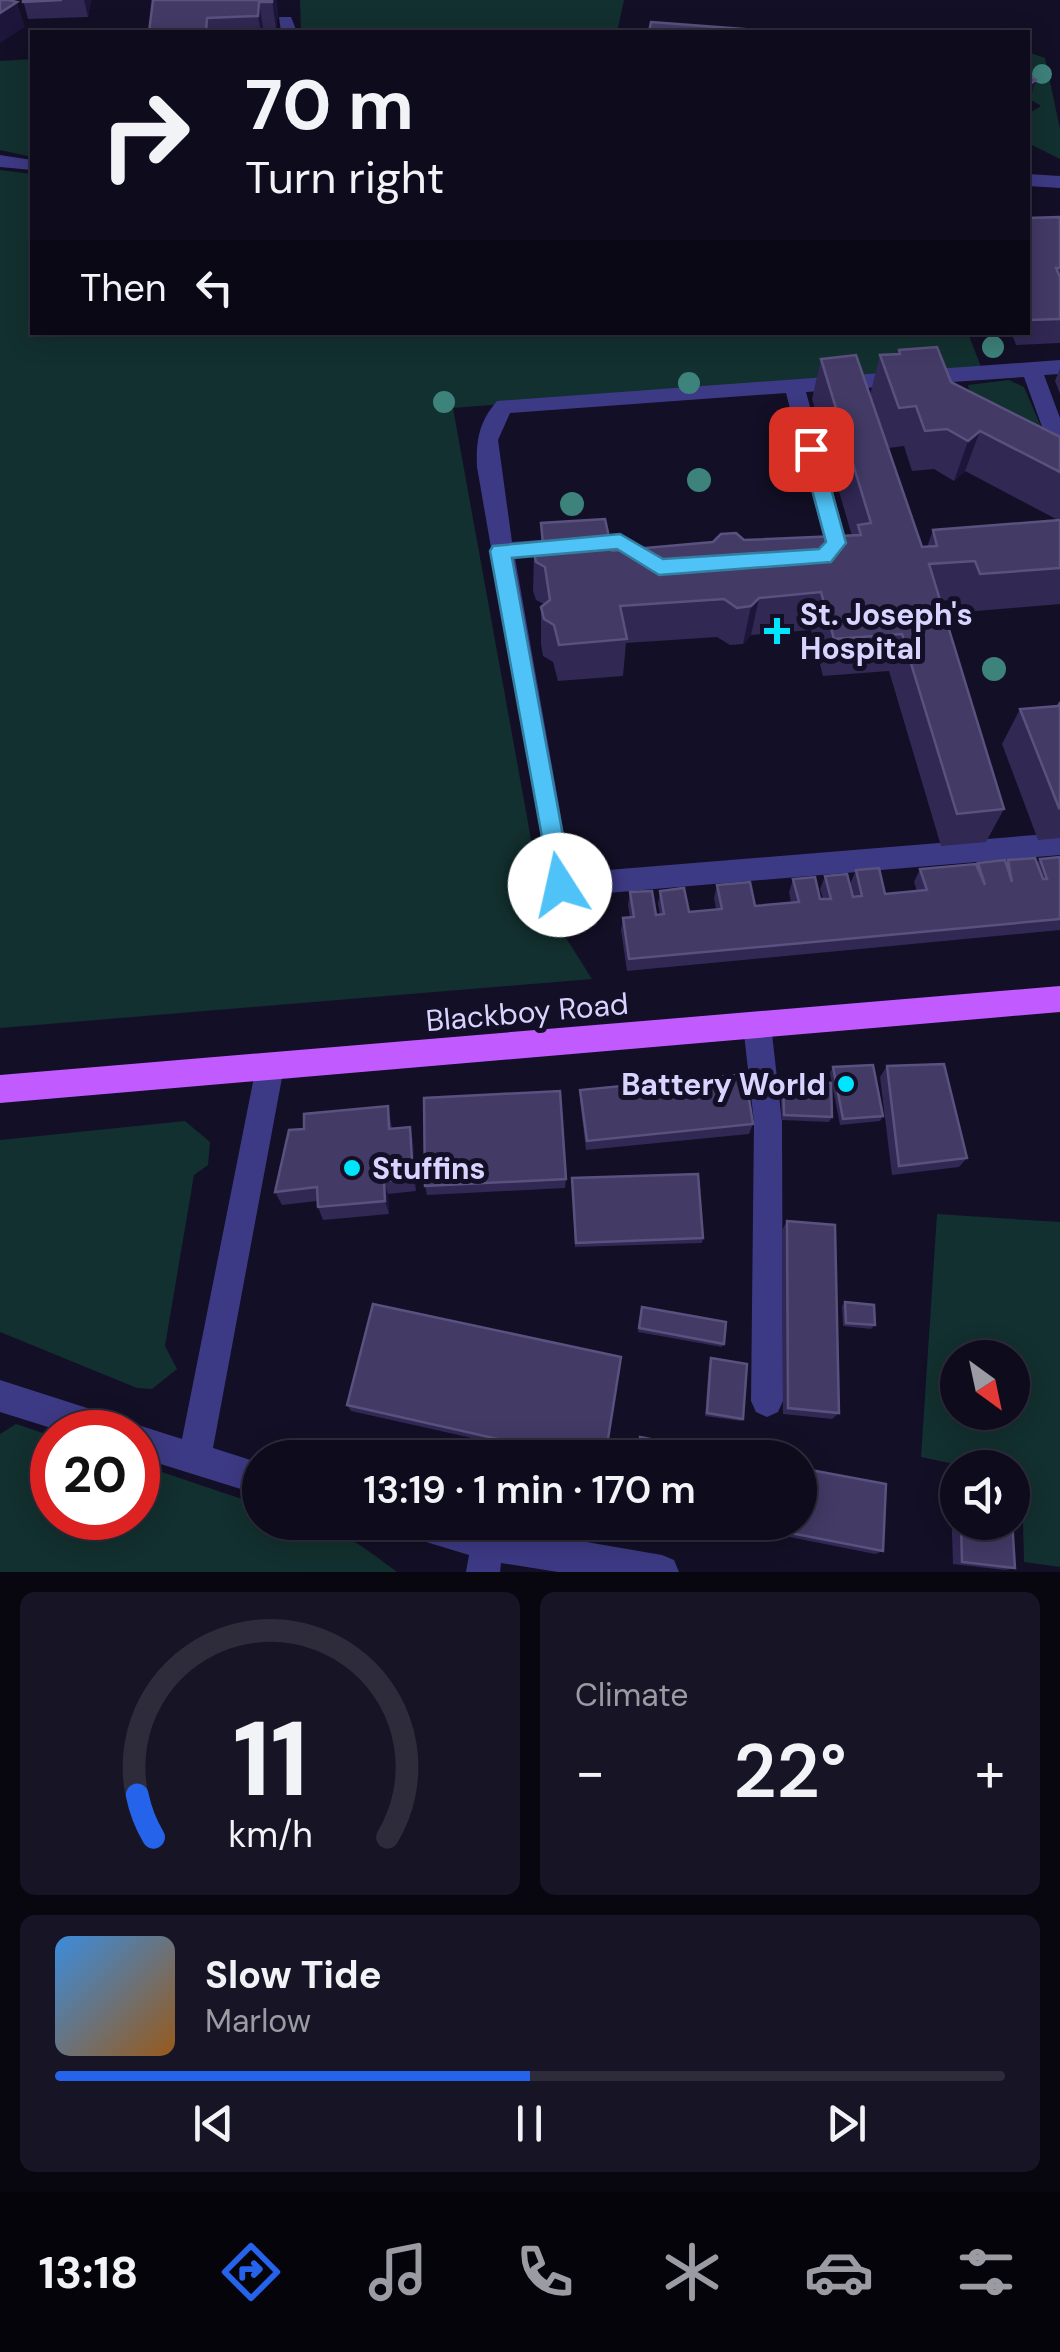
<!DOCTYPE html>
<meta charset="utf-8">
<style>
:root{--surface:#0e0b1c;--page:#171425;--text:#f1f3f6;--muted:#9b9ba3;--line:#2e2b3b;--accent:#2563eb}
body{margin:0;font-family:"DM Sans",sans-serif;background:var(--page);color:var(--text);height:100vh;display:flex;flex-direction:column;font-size:38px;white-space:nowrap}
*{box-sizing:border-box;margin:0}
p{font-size:32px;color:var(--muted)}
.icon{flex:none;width:55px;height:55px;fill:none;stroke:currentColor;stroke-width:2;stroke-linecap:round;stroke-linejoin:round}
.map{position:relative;height:1572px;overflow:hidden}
.drawer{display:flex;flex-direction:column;gap:20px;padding:20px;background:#08060f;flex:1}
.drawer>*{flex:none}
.hud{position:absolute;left:30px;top:30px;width:1000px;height:305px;border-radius:0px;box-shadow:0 5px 25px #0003,0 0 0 2px var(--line);background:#0e0b1c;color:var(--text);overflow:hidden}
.needle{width:65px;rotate:147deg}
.fabs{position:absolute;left:940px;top:1340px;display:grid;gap:20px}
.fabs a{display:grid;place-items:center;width:90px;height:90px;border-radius:50%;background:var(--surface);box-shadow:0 5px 25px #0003,0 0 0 2px var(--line);font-size:50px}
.speed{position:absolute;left:30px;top:1410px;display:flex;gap:20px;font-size:50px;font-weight:700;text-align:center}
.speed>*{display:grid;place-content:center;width:130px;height:130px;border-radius:50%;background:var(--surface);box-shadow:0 5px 25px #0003,0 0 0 2px var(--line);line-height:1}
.speed .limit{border:15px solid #d22;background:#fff;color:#111}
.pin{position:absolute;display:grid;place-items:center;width:85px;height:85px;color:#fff;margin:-42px;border-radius:20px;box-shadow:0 5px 15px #0006}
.me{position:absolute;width:110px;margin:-55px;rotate:350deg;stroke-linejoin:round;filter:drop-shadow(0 0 8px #0008)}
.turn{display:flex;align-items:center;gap:35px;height:210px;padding:0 50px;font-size:45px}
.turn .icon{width:130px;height:130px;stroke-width:2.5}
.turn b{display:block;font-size:70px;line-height:85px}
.then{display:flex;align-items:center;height:95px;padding:0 50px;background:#0003;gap:20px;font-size:38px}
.big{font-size:75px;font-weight:600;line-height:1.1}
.drawer .card{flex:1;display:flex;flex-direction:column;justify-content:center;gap:15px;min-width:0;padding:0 35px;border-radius:15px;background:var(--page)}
.drawer .dial{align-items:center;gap:0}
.dial svg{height:260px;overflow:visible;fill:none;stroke:var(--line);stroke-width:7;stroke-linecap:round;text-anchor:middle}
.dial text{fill:var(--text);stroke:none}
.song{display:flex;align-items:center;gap:30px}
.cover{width:120px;height:120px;border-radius:15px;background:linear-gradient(135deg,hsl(210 70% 55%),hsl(30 70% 35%))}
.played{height:10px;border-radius:5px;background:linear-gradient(90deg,var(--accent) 50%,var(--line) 50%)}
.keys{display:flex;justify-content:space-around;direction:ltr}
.heat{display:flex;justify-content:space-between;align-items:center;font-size:55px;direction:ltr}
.drawer .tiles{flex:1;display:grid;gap:20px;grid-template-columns:1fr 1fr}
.card:last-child{grid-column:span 2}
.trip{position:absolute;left:242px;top:1440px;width:575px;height:100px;border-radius:50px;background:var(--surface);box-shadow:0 5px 25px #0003,0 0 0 2px var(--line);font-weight:600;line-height:100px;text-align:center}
.menu{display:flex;height:160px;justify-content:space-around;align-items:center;background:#06040b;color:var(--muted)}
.menu .icon{width:70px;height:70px}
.menu .active{color:var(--accent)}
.menu b{font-size:45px;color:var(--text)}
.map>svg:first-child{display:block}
.green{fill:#12302f;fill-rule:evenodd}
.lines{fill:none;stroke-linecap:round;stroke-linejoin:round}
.minor{fill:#3d3a85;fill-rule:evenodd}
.major{fill:#c25bff;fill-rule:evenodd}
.tree{fill:#3d827b}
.wall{fill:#312854;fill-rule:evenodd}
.shaded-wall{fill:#1d163a}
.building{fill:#433a66;stroke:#5a527e;stroke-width:2.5}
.route{fill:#4fc3f7;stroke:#337fa1;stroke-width:2.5}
.poi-dot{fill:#00e5ff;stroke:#130f26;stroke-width:4}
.labels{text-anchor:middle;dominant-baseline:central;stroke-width:10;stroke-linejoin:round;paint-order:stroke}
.poi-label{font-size:30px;font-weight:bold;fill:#d9d4ff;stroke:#130f26;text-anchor:start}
.street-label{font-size:30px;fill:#d9d4ff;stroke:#130f26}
</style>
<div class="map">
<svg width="1060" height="1572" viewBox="0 0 1060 1572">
<rect width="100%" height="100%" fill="#130f26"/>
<g class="green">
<path d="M300,0H624L617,32H301Z"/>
<path d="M1028,52L1045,58L1060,129V159L1028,143V114L1041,106L1028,98Z"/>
<path d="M32,59V157L0,150V61Z"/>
<path d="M0,170L32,174V332L968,333L981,367L453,408L542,900L592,979L0,1028Z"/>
<path d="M1009,380L1024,387L1048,443C1019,430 973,419 968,385Z"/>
<path d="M185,1121L210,1142L208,1165L194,1175L165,1346L177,1369L152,1389L137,1388L0,1332V1140Z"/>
<path d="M937,1214L1060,1222V1567L1024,1562L1022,1481L1013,1478L1012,1468L968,1467L921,1457ZM958,1358H1012V1412H958Z"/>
<path d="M16,1424L52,1436V1518H138V1464L260,1505V1522C331,1522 341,1530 397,1572H0V1434Z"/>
</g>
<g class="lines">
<g class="minor">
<path d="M279,17H291L297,32H281Z"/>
<path d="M0,155L32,160V170L0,167Z"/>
<path d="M1028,174L1060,176V188L1028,186Z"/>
<path d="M1060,360V374L1044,375L1060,418V454L1049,446L1024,377L806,392L847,543L842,556L816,566L805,557L825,543L786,393L510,413L498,440L512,542L620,534L665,559L668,565L657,574L616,551L515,558L571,873L1060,833V855L560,897L551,893L477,467C476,440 479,422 497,401Z"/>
<path d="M757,1012L767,1016L771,1025L782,1122L783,1401L778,1412L767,1417L756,1412L751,1401L754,1122L743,1025L747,1016Z"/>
<path d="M270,1054L280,1058L284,1067L213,1448L260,1463V1495L138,1457V1432H64L0,1412V1380L112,1416L123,1421L127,1429L138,1425L182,1439L256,1067L260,1058Z"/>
<path d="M396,1522H471L662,1555L674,1560L679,1572H558L501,1563L500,1572H466L469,1555L400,1534Z"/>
</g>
<path class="major" d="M1060,986V1012L0,1103V1075Z"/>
</g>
<g class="tree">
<circle cx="1042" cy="74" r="10"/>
<circle cx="993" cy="347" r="11"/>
<circle cx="689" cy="383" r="11"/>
<circle cx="444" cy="402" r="11"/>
<circle cx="699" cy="480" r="12"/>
<circle cx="572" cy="504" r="12"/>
<circle cx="994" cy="669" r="12"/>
</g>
<g class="wall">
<path d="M23,0H91L88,17L28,19Z"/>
<path d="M153,0H276L278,13L276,28H263V32H149Z"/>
<path d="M1060,217V343L1016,345L1011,332H1028V218Z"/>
<path d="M899,350L951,382L1060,437V604L964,612L959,599L940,601L1004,809L986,842L941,846L889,671L823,676L811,630L751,635L743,644L730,645L717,637L626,643L623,676L558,681L553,662L543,656L541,644V607L544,604L536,600L533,591L534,553L541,546V523L612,551L744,540L852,536L812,399L821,359L870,395L880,355L898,354ZM904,446L912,471L934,469L954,481L965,471L1056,519V521L933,530L927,547H922L888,448Z"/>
<path d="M1060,368V394L1055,381Z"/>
<path d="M1060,703V838L1038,840L1002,744L1020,709L1058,706Z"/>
<path d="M1060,857V930L627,971L621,930L623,918L630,917L628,905L630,892L656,915L660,914L658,904L660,891L689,912L716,909L714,898L717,885L755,906L791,903L789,892L793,879L820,899H823L820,889L825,876L850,884L856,870L885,894L917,891L914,882L920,869L977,865L978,863H1006L1008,860L1037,863L1040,859Z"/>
<path d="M887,1066L967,1158L959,1167L892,1175L880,1077Z"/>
<path d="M833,1067L883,1116L880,1121L840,1125L830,1073Z"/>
<path d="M783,1080L832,1117L829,1122L782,1120L780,1086Z"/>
<path d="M580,1090L753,1124L749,1134L586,1150L580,1100Z"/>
<path d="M388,1106L392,1128L410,1127L413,1141L416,1191L388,1194L389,1214L323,1220L318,1207L317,1201L282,1205L275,1192L304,1129Z"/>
<path d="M566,1179L565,1188L427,1195L425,1186Z"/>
<path d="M572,1182L703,1238L702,1243L575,1247Z"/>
<path d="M787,1221L839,1413L832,1419L783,1414L782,1230Z"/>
<path d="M845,1302L875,1325L871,1329L843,1326L842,1306Z"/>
<path d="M641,1310L724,1344L722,1347L638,1332Z"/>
<path d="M711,1358L743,1419L741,1421L705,1416L709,1362Z"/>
<path d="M347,1405L605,1458H561L351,1411Z"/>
<path d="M958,1469V1522H1012L1015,1568L1005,1570L953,1564L950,1472Z"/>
<path d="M714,1522H800L883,1551L875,1554Z"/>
</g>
<g class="shaded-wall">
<path d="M84,0H91L88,17Z"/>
<path d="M272,0H276L278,13L276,28Z"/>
<path d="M17,2L25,27L0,43V13Z"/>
<path d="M259,2L263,28V32H261L258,16Z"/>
<path d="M1036,80L1028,106V85Z"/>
<path d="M980,431L965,471L954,481L968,441Z"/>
<path d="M759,598L751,635L743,644L751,606Z"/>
<path d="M410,1127L413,1141L416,1191L413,1178Z"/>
<path d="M384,1181L388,1194L389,1214L385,1201Z"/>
</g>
<g class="building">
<path d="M0,0H9L17,2L0,13Z"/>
<path d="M23,0H62L23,2Z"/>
<path d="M153,0H272V2H259L258,16L207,18L206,32H149Z"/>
<path d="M651,22L756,30V32H649Z"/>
<path d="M1028,75L1036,80L1028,85Z"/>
<path d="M1060,217V268H1056L1060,277V319L1028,320V218Z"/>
<path d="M937,347L951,382L1060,437V472L980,431L968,441L947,429L925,431L916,406L899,408L880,355L900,354L899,350Z"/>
<path d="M856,355L922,547L937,546L933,530L1060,520V568L980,574L975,561L929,564L1004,809L957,814L902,634L834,639L821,592L759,598L751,606L737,608L724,599L620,606L627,639L559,645L554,625L544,619L541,607L550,600L545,567L536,562L534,553L543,544L541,523L605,519L612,551L713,542L721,534L736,533L744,540L861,535L858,525L871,523L821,359Z"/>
<path d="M1060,703V807L1059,808L1020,709L1058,706Z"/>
<path d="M1060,857V919L629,959L623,918L634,917L630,892L652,891L656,915L664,914L660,891L684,888L689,912L722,909L717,885L750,882L755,906L799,902L793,879L815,877L820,899H831L825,876L847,874L853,897L862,896L856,870L879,868L885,894L927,890L920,869L976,864L985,885L978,863L1005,860L1012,882L1008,860L1035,858L1043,879H1047L1040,859Z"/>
<path d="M944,1064L967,1158L899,1166L887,1066Z"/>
<path d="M873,1065L883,1116L843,1119L833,1067Z"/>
<path d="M745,1074L753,1124L587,1141L580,1090Z"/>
<path d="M783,1080L831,1083L832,1117L784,1115Z"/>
<path d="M560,1091L566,1179L425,1186L424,1098Z"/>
<path d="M388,1106L389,1129L410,1127L413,1178L384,1181L385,1201L318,1207L317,1187L275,1192L289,1130L304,1129V1114Z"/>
<path d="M698,1174L703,1238L576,1243L572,1178Z"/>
<path d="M787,1221L835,1225L839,1413L788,1408Z"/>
<path d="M845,1302L874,1305L875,1325L846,1323Z"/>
<path d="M373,1304L621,1357L605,1458H582L347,1405Z"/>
<path d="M642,1307L726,1322L724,1344L639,1328Z"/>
<path d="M711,1358L747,1364L743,1419L707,1413Z"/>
<path d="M640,1437L746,1458H637Z"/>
<path d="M800,1468L886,1484L883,1551L734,1522H800Z"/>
<path d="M1012,1520L1015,1568L962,1562L961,1522H1012Z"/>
</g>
<path class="route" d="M811,442L820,449L846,543L831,562L659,575L617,549L512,558L572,885L569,892H552L490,551L493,546L620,534L663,559L819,549L826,542L801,449Z"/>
<g class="poi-dot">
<path d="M772 616h10v10h10v10h-10v10h-10v-10h-10v-10h10z"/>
<circle cx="846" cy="1084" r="10"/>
<circle cx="352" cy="1168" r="10"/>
</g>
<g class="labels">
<g class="poi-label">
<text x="800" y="614">St. Joseph's<tspan x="800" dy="34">Hospital</tspan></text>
<text x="826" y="1084" text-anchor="end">Battery World</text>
<text x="372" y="1168">Stuffins</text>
</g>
<g class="street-label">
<text transform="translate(527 1012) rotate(-5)">Blackboy Road</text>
</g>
</g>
</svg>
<div class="fabs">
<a><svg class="needle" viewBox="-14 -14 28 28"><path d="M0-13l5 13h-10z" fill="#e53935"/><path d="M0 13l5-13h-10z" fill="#9b9ba3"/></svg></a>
<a><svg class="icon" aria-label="sound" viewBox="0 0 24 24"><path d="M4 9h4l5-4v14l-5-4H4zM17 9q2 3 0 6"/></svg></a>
</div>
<div class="speed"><div class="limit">20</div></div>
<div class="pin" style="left:811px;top:449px;background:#d93025"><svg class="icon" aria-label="arrive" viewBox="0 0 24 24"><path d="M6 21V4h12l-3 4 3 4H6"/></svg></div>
<svg class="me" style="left:560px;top:885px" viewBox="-20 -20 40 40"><circle r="19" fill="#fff"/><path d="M0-13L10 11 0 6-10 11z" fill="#4fc3f7"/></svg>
<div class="trip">13:19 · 1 min · 170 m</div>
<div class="hud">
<div class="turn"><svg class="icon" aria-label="right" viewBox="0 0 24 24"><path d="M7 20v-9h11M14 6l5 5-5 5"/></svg><div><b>70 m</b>Turn right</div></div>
<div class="then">Then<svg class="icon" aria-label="left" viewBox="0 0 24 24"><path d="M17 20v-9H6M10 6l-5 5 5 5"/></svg></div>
</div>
</div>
<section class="drawer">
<div class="tiles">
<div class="card dial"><svg viewBox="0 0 100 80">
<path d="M14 69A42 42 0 1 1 86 69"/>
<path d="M14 69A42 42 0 0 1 9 56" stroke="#2563eb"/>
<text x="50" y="56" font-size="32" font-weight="700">11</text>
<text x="50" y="72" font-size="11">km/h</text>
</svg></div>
<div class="card"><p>Climate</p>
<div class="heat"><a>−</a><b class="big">22°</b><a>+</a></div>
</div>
<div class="card">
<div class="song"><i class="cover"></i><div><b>Slow Tide</b><p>Marlow</p></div></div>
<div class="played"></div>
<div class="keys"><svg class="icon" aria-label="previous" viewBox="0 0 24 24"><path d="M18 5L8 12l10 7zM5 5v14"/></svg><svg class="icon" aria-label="pause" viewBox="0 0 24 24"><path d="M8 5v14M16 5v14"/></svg><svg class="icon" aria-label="next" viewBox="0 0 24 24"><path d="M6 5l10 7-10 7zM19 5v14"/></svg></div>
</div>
</div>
</section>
<nav class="menu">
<b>13:18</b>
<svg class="icon active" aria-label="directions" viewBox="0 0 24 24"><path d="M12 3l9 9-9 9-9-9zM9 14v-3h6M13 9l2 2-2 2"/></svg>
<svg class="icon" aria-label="music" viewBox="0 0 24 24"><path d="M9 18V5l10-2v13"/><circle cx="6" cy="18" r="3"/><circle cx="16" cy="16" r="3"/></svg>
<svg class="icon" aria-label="phone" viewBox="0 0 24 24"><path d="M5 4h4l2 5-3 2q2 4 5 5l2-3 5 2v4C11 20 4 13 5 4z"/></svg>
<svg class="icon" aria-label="climate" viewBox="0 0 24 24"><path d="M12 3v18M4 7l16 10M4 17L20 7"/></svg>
<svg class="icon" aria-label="car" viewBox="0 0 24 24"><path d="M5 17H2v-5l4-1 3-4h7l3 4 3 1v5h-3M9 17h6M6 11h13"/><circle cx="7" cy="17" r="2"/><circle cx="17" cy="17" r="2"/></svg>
<svg class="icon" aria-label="filters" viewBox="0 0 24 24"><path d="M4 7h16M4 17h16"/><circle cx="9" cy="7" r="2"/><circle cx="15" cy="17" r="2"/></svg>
</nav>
